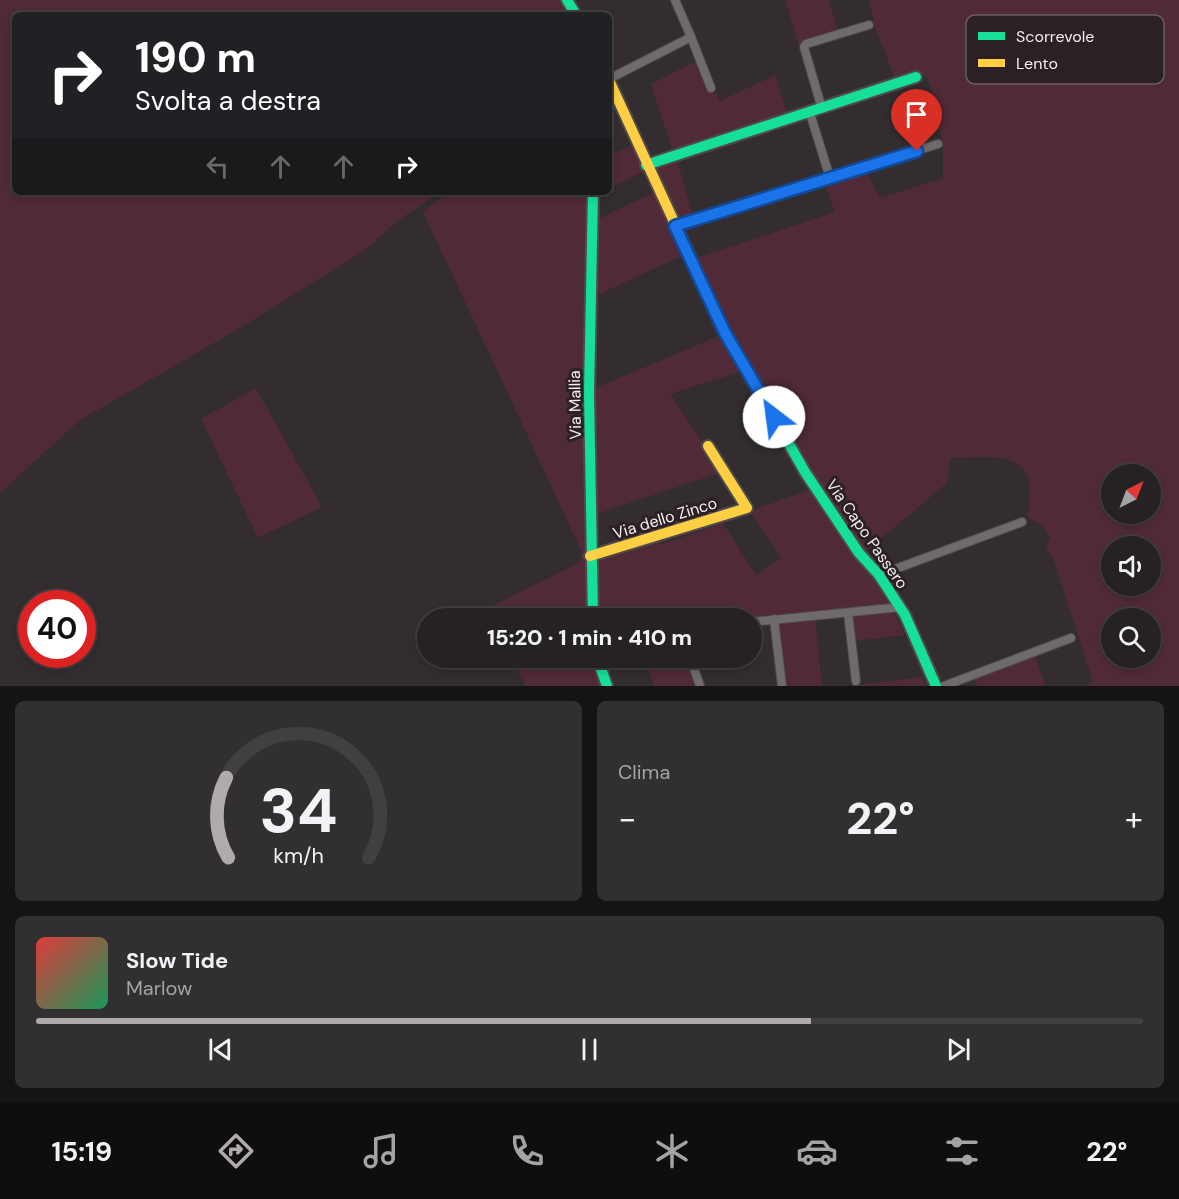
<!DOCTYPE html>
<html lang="it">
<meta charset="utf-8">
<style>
:root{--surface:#262223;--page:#322f30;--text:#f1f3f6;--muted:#a4a4a6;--line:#423f41;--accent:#b1aaac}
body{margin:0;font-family:"DM Sans",sans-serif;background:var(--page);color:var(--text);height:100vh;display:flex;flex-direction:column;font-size:22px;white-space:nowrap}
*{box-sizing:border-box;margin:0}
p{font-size:20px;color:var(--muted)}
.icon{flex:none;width:33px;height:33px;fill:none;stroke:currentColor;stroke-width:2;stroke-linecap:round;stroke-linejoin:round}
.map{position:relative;height:686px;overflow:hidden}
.side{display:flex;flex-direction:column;gap:15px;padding:15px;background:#151313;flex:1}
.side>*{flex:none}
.hud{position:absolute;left:12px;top:12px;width:600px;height:183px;border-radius:9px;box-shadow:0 3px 9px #0003,0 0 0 2px var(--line);background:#202124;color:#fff;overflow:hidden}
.needle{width:39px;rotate:42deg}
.fabs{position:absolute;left:1101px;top:464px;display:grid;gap:12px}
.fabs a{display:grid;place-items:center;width:60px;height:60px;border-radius:50%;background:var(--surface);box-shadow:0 3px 9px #0003,0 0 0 2px var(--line);font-size:30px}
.speed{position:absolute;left:18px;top:590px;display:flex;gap:12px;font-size:30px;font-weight:700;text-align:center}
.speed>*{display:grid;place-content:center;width:78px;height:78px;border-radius:50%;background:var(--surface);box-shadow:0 3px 9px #0003,0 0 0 2px var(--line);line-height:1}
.speed .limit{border:9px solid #d22;background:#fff;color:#111}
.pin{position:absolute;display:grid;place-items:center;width:51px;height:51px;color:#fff;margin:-62px -26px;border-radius:50% 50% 50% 0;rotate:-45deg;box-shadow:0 0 6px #0007}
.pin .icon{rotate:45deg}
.me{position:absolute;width:66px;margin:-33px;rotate:330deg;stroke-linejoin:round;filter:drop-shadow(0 0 4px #0008)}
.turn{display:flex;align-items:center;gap:21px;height:126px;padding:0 24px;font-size:27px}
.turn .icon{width:78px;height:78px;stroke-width:2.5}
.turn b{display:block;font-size:42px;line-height:51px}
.lanes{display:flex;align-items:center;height:57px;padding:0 24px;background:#0003;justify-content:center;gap:30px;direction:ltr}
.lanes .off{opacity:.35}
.big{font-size:45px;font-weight:800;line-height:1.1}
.side .tile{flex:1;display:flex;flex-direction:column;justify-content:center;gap:9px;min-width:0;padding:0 21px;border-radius:9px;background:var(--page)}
.side .dial{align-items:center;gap:0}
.dial svg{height:156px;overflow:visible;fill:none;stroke:var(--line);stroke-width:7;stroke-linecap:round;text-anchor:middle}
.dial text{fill:var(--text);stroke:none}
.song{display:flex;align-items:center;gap:18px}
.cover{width:72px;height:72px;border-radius:9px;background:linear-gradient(135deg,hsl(0 70% 55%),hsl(150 70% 35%))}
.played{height:6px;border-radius:3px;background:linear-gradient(90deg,var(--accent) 70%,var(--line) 70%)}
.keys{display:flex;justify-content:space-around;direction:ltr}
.heat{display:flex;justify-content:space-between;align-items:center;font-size:33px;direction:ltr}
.side .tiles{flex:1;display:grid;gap:15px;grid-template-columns:1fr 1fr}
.tile:last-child{grid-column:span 2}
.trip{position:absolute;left:417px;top:608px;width:345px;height:60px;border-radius:30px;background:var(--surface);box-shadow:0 3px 9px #0003,0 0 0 2px var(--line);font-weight:800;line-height:60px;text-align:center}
.tab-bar{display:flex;height:96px;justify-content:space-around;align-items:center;background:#0f0e0e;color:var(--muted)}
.tab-bar .icon{width:42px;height:42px}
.tab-bar .current{color:var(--accent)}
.tab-bar b{font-size:27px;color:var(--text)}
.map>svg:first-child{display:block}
.green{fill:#502a37;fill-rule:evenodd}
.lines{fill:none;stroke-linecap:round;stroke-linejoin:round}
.street-casing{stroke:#4f4a4b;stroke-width:10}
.fast-casing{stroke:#4f4a4b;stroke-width:14}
.slow-casing{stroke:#4f4a4b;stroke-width:14}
.street{stroke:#6f6b6c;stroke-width:8}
.fast{stroke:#16e098;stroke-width:10}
.slow{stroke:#ffcf43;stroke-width:10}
.route-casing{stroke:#114b97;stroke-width:15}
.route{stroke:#1a73e8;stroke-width:10}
.labels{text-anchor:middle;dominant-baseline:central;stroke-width:6;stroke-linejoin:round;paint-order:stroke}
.street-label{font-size:16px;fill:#f5eef0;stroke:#2b2124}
.key{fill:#2b2124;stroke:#685e61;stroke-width:1.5}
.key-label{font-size:16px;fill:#f5eef0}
</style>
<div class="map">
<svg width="1179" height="686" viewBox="0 0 1179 686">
<rect width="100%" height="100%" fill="#332d2f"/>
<g class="green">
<path d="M0,0H562L572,15H15V192H440L396,222L365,250L343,264L235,331L80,420L0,493Z"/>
<path d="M785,0H829L838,31L799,45Z"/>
<path d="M869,0H1179V686H1084L1093,682L1053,558L1046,547L1050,537L1041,525L1027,517C1042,449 1001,457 950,458L947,483L869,549L860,550C798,457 743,359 693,259L835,212L825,183L866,170L880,198L943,178V145L928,78C915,67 908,74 896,82L875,27ZM1112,474H1150V513H1112ZM1112,546H1150V585H1112ZM1112,618H1150V657H1112Z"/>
<path d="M696,61L712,93H716L720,101L775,75L788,117L673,153L651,84Z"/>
<path d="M633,145L645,171L609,188V156Z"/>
<path d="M677,159L693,217L676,222L654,172L657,171L656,166Z"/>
<path d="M450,192H590L586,562L589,618H493L488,608L575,565L581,560V550L423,212Z"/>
<path d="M655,192L684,255L593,297L596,220Z"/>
<path d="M721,335L743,371L670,394L722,472L593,515V389Z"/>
<path d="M256,388L322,507L258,538L201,419Z"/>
<path d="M813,489L890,604L752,620V618H596L593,559L658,538L660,545L723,523L756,575L781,558L749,511Z"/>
<path d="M893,611L905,635L854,641L851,616Z"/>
<path d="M815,618L822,686H786L779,623Z"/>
<path d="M1034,654L1046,686H977L974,678Z"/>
<path d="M511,657H594L604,686H525Z"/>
<path d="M644,657H687L697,686H654Z"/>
<path d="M922,677L926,686H848Z"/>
</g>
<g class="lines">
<defs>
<g id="street">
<path d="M691,37L711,88"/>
<path d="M609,79L691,37L675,0"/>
<path d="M822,109L804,47L806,44L869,25"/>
<path d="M810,113L830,178"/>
<path d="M675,226L938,144"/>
<path d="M879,575L1022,522"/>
<path d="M848,613L856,681"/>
<path d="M774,619L782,686"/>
<path d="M752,622L901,607"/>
<path d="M690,657L700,686"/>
<path d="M944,686L1071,638"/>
</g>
<g id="fast">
<path d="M567,0L576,15"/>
<path d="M646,165L916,77"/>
<path d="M593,192L589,393L593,618"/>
<path d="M780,428L805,472L859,553L879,575L905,615L936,686"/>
<path d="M597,657L607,686"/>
</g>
<g id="slow">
<path d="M609,80L725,333L780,428"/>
<path d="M590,556L747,508L708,446"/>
</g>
</defs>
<use href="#street" class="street-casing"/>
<use href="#fast" class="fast-casing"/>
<use href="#slow" class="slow-casing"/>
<use href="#street" class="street"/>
<use href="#fast" class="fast"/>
<use href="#slow" class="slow"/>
</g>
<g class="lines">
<defs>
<path id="route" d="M774,417L725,333L675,226L917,151"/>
</defs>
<use href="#route" class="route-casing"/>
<use href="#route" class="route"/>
</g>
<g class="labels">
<g class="street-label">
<text transform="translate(575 405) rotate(-91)">Via Mallia</text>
<text transform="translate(665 518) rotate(-17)">Via dello Zinco</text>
<text transform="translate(867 534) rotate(55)">Via Capo Passero</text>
</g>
</g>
<rect x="966" y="15" width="198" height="69" rx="9" class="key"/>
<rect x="978" y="32" width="27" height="8" fill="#16e098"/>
<rect x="978" y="59" width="27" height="8" fill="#ffcf43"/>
<g class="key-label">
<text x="1016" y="42">Scorrevole</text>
<text x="1016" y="69">Lento</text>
</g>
</svg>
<div class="fabs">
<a><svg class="needle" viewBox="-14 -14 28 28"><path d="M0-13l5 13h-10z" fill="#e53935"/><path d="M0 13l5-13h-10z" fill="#a4a4a6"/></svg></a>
<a><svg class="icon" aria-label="sound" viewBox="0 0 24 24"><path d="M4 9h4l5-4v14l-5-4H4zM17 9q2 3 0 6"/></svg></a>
<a><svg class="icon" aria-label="search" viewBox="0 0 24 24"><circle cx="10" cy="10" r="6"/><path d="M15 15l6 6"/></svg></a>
</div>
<div class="speed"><div class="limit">40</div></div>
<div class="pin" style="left:917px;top:151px;background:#d93025"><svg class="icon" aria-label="arrive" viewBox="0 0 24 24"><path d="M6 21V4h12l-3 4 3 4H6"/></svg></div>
<svg class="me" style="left:774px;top:417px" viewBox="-20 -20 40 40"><circle r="19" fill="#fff"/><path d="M0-13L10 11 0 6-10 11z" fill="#1a73e8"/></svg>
<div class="trip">15:20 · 1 min · 410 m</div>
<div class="hud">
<div class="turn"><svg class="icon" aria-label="right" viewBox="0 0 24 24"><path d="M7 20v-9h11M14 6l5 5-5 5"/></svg><div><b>190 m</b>Svolta a destra</div></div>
<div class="lanes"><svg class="icon off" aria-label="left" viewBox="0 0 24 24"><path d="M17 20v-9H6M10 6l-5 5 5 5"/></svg><svg class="icon off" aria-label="ahead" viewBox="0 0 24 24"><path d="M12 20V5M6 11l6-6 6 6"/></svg><svg class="icon off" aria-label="ahead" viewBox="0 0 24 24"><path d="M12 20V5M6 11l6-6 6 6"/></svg><svg class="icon" aria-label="right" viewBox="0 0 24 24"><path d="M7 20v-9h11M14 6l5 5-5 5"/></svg></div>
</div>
</div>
<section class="side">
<div class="tiles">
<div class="tile dial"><svg viewBox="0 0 100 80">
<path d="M14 69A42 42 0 1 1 86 69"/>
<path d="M14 69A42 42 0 0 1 13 28" stroke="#b1aaac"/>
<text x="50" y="56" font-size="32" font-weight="700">34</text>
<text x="50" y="72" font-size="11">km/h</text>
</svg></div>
<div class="tile"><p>Clima</p>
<div class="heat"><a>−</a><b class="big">22°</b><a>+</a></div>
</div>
<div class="tile">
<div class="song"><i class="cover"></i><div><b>Slow Tide</b><p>Marlow</p></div></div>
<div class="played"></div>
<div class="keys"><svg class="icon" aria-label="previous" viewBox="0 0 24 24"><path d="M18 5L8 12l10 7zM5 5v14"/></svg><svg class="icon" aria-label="pause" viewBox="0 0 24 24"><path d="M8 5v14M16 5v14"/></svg><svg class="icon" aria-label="next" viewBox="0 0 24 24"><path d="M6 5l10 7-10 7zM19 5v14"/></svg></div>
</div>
</div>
</section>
<nav class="tab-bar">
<b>15:19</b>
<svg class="icon current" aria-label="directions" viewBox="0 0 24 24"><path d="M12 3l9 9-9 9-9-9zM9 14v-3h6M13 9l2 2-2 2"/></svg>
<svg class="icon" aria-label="music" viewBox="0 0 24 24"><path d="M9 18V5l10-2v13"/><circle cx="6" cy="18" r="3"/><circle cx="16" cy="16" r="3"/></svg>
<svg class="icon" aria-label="phone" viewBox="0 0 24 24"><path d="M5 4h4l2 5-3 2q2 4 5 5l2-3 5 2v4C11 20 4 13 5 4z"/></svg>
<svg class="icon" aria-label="climate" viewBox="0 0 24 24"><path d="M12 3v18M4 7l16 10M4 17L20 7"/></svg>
<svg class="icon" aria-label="car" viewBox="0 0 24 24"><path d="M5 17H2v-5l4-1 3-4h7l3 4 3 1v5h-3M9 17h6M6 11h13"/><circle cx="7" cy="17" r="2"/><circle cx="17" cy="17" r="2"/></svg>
<svg class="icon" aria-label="filters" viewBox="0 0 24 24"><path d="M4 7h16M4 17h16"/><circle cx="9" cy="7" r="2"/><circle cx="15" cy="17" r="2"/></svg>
<b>22°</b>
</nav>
